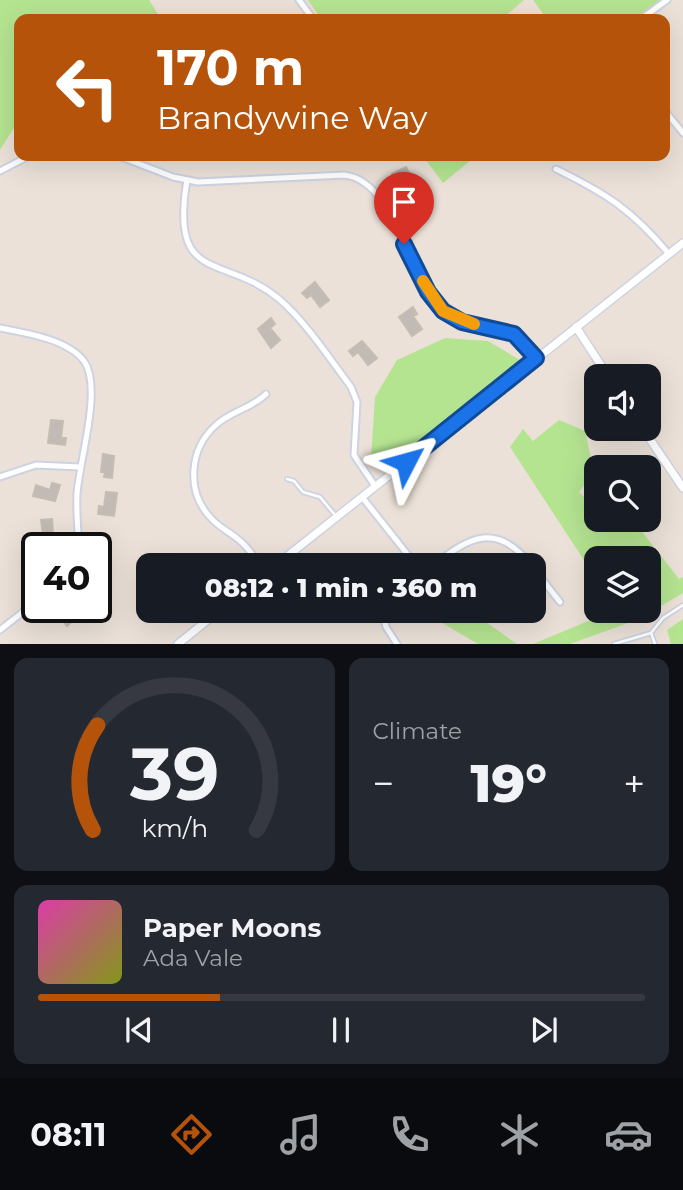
<!DOCTYPE html>
<meta charset="utf-8">
<style>
:root{--surface:#171b24;--page:#242831;--text:#f1f3f6;--muted:#9ea1a6;--line:#363941;--accent:#b45309}
body{margin:0;font-family:Montserrat,sans-serif;background:var(--page);color:var(--text);height:100vh;display:flex;flex-direction:column;font-size:26px;white-space:nowrap}
*{box-sizing:border-box;margin:0}
p{font-size:23px;color:var(--muted)}
.icon{flex:none;width:38px;height:38px;fill:none;stroke:currentColor;stroke-width:2;stroke-linecap:round;stroke-linejoin:round}
.map{position:relative;height:644px;overflow:hidden}
.panel{display:flex;flex-direction:column;gap:14px;padding:14px;background:#0d0f14;flex:1}
.panel>*{flex:none}
.guide{position:absolute;left:14px;top:14px;width:656px;height:147px;border-radius:14px;box-shadow:0 7px 28px #0002;background:#b45309;color:#fff;overflow:hidden}
.tools{position:absolute;left:584px;top:364px;display:grid;gap:14px}
.tools a{display:grid;place-items:center;width:77px;height:77px;border-radius:14px;background:var(--surface);box-shadow:0 7px 28px #0002;font-size:35px}
.speed{position:absolute;left:21px;top:532px;display:flex;gap:14px;font-size:35px;font-weight:700;text-align:center}
.speed>*{display:grid;place-content:center;width:91px;height:91px;border-radius:50%;background:var(--surface);box-shadow:0 7px 28px #0002;line-height:1}
.speed .limit{border:4px solid #111;border-radius:10px;background:#fff;color:#111}
.pin{position:absolute;display:grid;place-items:center;width:60px;height:60px;color:#fff;margin:-72px -30px;border-radius:50% 50% 50% 0;rotate:-45deg;box-shadow:0 0 7px #0007}
.pin .icon{rotate:45deg}
.me{position:absolute;width:77px;margin:-38px;rotate:51deg;stroke-linejoin:round;filter:drop-shadow(0 0 5px #0008)}
.turn{display:flex;align-items:center;gap:24px;height:147px;padding:0 28px;font-size:32px}
.turn .icon{width:91px;height:91px;stroke-width:2.5}
.turn b{display:block;font-size:49px;line-height:60px}
.big{font-size:52px;font-weight:800;line-height:1.1}
.panel .widget{flex:1;display:flex;flex-direction:column;justify-content:center;gap:10px;min-width:0;padding:0 24px;border-radius:14px;background:var(--page)}
.panel .dial{align-items:center;gap:0}
.dial svg{height:182px;overflow:visible;fill:none;stroke:var(--line);stroke-width:7;stroke-linecap:round;text-anchor:middle}
.dial text{fill:var(--text);stroke:none}
.song{display:flex;align-items:center;gap:21px}
.cover{width:84px;height:84px;border-radius:10px;background:linear-gradient(135deg,hsl(320 70% 55%),hsl(70 70% 35%))}
.played{height:7px;border-radius:4px;background:linear-gradient(90deg,var(--accent) 30%,var(--line) 30%)}
.keys{display:flex;justify-content:space-around;direction:ltr}
.heat{display:flex;justify-content:space-between;align-items:center;font-size:38px;direction:ltr}
.panel .tiles{flex:1;display:grid;gap:14px;grid-template-columns:1fr 1fr}
.widget:last-child{grid-column:span 2}
.trip{position:absolute;left:136px;top:553px;width:410px;height:70px;border-radius:14px;background:var(--surface);box-shadow:0 7px 28px #0002;font-weight:800;line-height:70px;text-align:center}
.menu{display:flex;height:112px;justify-content:space-around;align-items:center;background:#090b0e;color:var(--muted)}
.menu .icon{width:49px;height:49px}
.menu .active{color:var(--accent)}
.menu b{font-size:32px;color:var(--text)}
.map>svg:first-child{display:block}
.green{fill:#b5e491}
.building{fill:#c2bbb5;stroke:#c6bdb2;stroke-width:2}
.lines{fill:none;stroke-linecap:round;stroke-linejoin:round}
.lane-casing{stroke:#cdd3e2;stroke-width:6}
.street-casing{stroke:#cdd3e2;stroke-width:9}
.secondary-casing{stroke:#cdd3e2;stroke-width:10}
.lane{stroke:#fff;stroke-width:2.5}
.street{stroke:#fff;stroke-width:5}
.secondary{stroke:#fff;stroke-width:7}
.route-casing{stroke:#114b97;stroke-width:18}
.route{stroke:#1a73e8;stroke-width:12}
.slow{stroke:#f59e0b;stroke-width:12}
</style>
<div class="map">
<svg width="683" height="644" viewBox="0 0 683 644">
<rect width="100%" height="100%" fill="#ebe1d8"/>
<g class="green">
<path d="M0,0H149L161,19H19V120L0,150Z"/>
<path d="M308,0H524L502,19H321Z"/>
<path d="M533,0H663L638,19H547Z"/>
<path d="M423,156H476L443,183Z"/>
<path d="M445,338L488,341L520,360L386,469L371,458L375,397L397,360Z"/>
<path d="M559,420L585,431L594,472L579,492L597,509V520H633L679,579L683,577V593L639,619L570,644H533L612,611H649V558H597V580L510,447L523,429L533,441Z"/>
<path d="M422,611H470L517,644H478Z"/>
<path d="M683,619V644H671L667,630Z"/>
</g>
<g class="building">
<path d="M406,167L416,187L406,193L399,179L395,181L392,174Z"/>
<path d="M315,282L329,300L320,307L311,295L307,298L302,293Z"/>
<path d="M413,307L417,314L413,316L422,329L412,336L399,317Z"/>
<path d="M271,318L275,324L270,328L280,340L271,348L258,329Z"/>
<path d="M362,341L377,358L368,365L358,352L353,356L349,351Z"/>
<path d="M51,420L63,421L61,438H66L65,445L48,443Z"/>
<path d="M103,454L114,456L112,478L104,477L105,472H101Z"/>
<path d="M52,483L60,485L55,501L33,496L36,485L50,490Z"/>
<path d="M106,492L117,493L114,516L98,514L99,506L104,507Z"/>
<path d="M52,519L53,534H60V541L44,542L41,520Z"/>
<path d="M72,607L84,610L67,626L60,617Z"/>
</g>
<g class="lines">
<defs>
<g id="lane">
<path d="M287,479L294,481L303,492L320,497L335,515"/>
<path d="M651,633L655,644"/>
<path d="M614,644L651,633L663,618L683,605"/>
</g>
<g id="street">
<path d="M299,0L313,19"/>
<path d="M641,19L667,0"/>
<path d="M665,111L683,133"/>
<path d="M119,156L173,177L198,182L344,175C391,179 410,268 435,303C456,330 489,317 514,334C523,339 529,350 535,358"/>
<path d="M556,169C607,194 632,210 669,254"/>
<path d="M0,171L29,156"/>
<path d="M187,180C169,286 224,253 279,299C307,323 329,358 351,387L357,402L354,455L375,486"/>
<path d="M0,328C26,333 67,339 84,361C103,388 79,461 77,494C76,512 78,530 79,548"/>
<path d="M0,477L36,465L80,467"/>
<path d="M362,497L416,565"/>
<path d="M260,565C254,557 248,547 239,540C230,532 218,527 210,517C186,491 189,449 216,425C231,411 251,409 266,394"/>
<path d="M434,565C470,536 497,522 531,565"/>
<path d="M534,569L560,602"/>
<path d="M382,611L386,627L397,644"/>
<path d="M0,630L37,601"/>
</g>
<g id="secondary">
<path d="M576,327L608,376"/>
<path d="M643,429L683,488"/>
<path d="M276,565L683,243"/>
<path d="M178,644L219,611"/>
</g>
</defs>
<use href="#lane" class="lane-casing"/>
<use href="#street" class="street-casing"/>
<use href="#secondary" class="secondary-casing"/>
<use href="#lane" class="lane"/>
<use href="#street" class="street"/>
<use href="#secondary" class="secondary"/>
</g>
<g class="lines">
<defs>
<path id="route" d="M404,244L428,292L443,311L462,322L514,334L536,358L406,462"/>
</defs>
<use href="#route" class="route-casing"/>
<use href="#route" class="route"/>
<path class="slow" d="M423,281L443,311L474,324"/>
</g>
</svg>
<div class="tools">
<a><svg class="icon" aria-label="sound" viewBox="0 0 24 24"><path d="M4 9h4l5-4v14l-5-4H4zM17 9q2 3 0 6"/></svg></a>
<a><svg class="icon" aria-label="search" viewBox="0 0 24 24"><circle cx="10" cy="10" r="6"/><path d="M15 15l6 6"/></svg></a>
<a><svg class="icon" aria-label="layers" viewBox="0 0 24 24"><path d="M12 4l9 5-9 5-9-5zM3 14l9 5 9-5"/></svg></a>
</div>
<div class="speed"><div class="limit">40</div></div>
<div class="pin" style="left:404px;top:244px;background:#d93025"><svg class="icon" aria-label="arrive" viewBox="0 0 24 24"><path d="M6 21V4h12l-3 4 3 4H6"/></svg></div>
<svg class="me" style="left:406px;top:462px" viewBox="-20 -20 40 40"><path d="M0-17L14 15 0 8-14 15z" fill="#1a73e8" stroke="#fff" stroke-width="4"/></svg>
<div class="trip">08:12 · 1 min · 360 m</div>
<div class="guide">
<div class="turn"><svg class="icon" aria-label="left" viewBox="0 0 24 24"><path d="M17 20v-9H6M10 6l-5 5 5 5"/></svg><div><b>170 m</b>Brandywine Way</div></div>
</div>
</div>
<section class="panel">
<div class="tiles">
<div class="widget dial"><svg viewBox="0 0 100 80">
<path d="M14 69A42 42 0 1 1 86 69"/>
<path d="M14 69A42 42 0 0 1 16 23" stroke="#b45309"/>
<text x="50" y="56" font-size="32" font-weight="700">39</text>
<text x="50" y="72" font-size="11">km/h</text>
</svg></div>
<div class="widget"><p>Climate</p>
<div class="heat"><a>−</a><b class="big">19°</b><a>+</a></div>
</div>
<div class="widget">
<div class="song"><i class="cover"></i><div><b>Paper Moons</b><p>Ada Vale</p></div></div>
<div class="played"></div>
<div class="keys"><svg class="icon" aria-label="previous" viewBox="0 0 24 24"><path d="M18 5L8 12l10 7zM5 5v14"/></svg><svg class="icon" aria-label="pause" viewBox="0 0 24 24"><path d="M8 5v14M16 5v14"/></svg><svg class="icon" aria-label="next" viewBox="0 0 24 24"><path d="M6 5l10 7-10 7zM19 5v14"/></svg></div>
</div>
</div>
</section>
<nav class="menu">
<b>08:11</b>
<svg class="icon active" aria-label="directions" viewBox="0 0 24 24"><path d="M12 3l9 9-9 9-9-9zM9 14v-3h6M13 9l2 2-2 2"/></svg>
<svg class="icon" aria-label="music" viewBox="0 0 24 24"><path d="M9 18V5l10-2v13"/><circle cx="6" cy="18" r="3"/><circle cx="16" cy="16" r="3"/></svg>
<svg class="icon" aria-label="phone" viewBox="0 0 24 24"><path d="M5 4h4l2 5-3 2q2 4 5 5l2-3 5 2v4C11 20 4 13 5 4z"/></svg>
<svg class="icon" aria-label="climate" viewBox="0 0 24 24"><path d="M12 3v18M4 7l16 10M4 17L20 7"/></svg>
<svg class="icon" aria-label="car" viewBox="0 0 24 24"><path d="M5 17H2v-5l4-1 3-4h7l3 4 3 1v5h-3M9 17h6M6 11h13"/><circle cx="7" cy="17" r="2"/><circle cx="17" cy="17" r="2"/></svg>
</nav>
